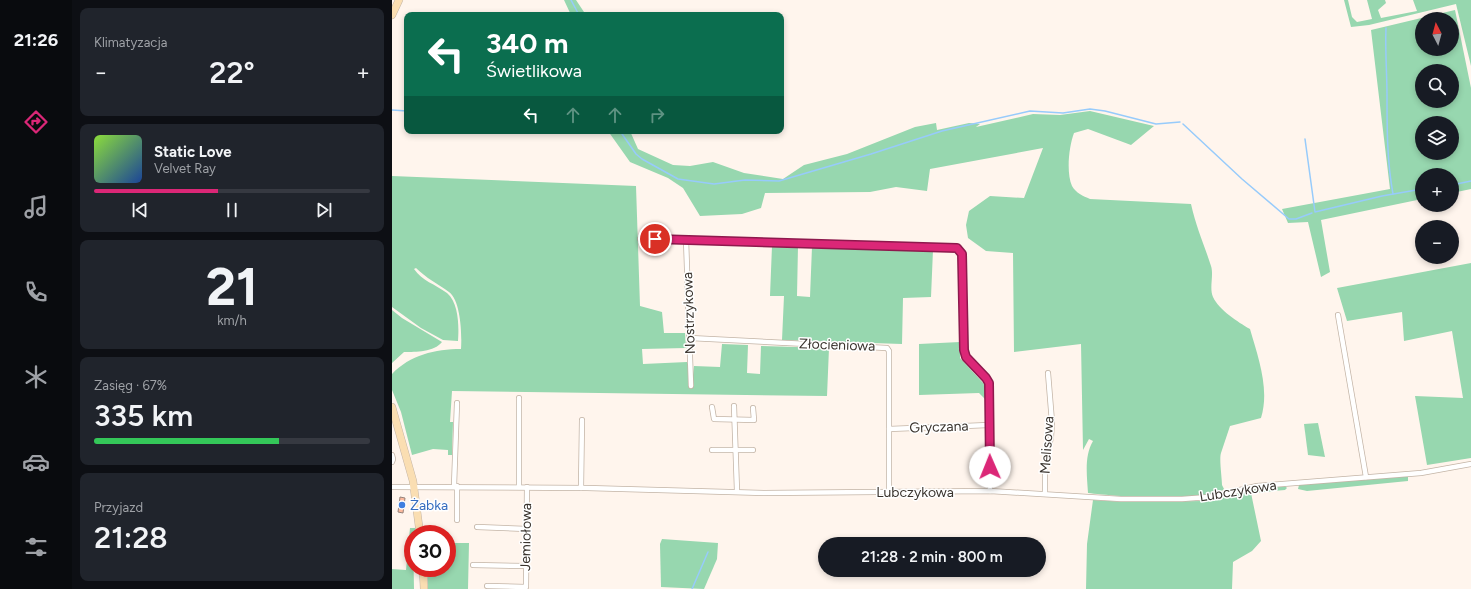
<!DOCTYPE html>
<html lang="pl">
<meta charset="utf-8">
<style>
:root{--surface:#171b24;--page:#20242c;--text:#f1f3f6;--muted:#9ea1a6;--line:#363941;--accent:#db2777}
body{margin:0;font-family:Figtree,sans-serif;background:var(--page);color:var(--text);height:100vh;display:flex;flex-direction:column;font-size:15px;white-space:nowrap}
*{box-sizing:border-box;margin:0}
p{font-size:13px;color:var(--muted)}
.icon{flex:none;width:22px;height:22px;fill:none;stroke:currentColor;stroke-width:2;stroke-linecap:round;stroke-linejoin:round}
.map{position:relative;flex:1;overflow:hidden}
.sheet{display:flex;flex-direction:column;gap:8px;padding:8px;background:#0d0f14;width:320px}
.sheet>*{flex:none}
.top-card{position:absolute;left:12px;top:12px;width:380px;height:122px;border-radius:8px;box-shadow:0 2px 6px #0003;background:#0b6e4f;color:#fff;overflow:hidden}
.needle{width:26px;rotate:354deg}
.tools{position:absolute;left:1023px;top:12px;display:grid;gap:8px}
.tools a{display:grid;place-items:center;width:44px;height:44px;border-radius:50%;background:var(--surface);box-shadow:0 2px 6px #0003;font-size:20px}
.speed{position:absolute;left:12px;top:525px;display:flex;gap:8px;font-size:20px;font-weight:700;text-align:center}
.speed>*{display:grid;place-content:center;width:52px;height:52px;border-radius:50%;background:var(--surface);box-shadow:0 2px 6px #0003;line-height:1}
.speed .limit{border:6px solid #d22;background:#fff;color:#111}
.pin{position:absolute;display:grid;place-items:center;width:34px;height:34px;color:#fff;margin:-17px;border:2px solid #fff;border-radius:50%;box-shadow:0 1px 4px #0007}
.me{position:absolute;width:44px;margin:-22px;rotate:359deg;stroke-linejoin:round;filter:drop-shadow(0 0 3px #0008)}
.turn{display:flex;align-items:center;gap:14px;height:84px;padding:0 16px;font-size:18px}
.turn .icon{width:52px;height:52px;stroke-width:2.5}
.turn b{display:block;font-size:28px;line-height:34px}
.lanes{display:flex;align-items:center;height:38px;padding:0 16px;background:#0003;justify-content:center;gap:20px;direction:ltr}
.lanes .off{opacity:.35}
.big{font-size:30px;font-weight:600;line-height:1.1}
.sheet .tile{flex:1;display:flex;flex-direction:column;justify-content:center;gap:6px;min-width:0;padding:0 14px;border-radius:8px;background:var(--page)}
.sheet .dial{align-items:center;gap:0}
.dial b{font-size:52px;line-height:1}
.song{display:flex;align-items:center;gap:12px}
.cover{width:48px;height:48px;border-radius:6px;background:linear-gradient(135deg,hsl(90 70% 55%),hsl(220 70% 35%))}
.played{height:4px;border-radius:2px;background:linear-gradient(90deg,var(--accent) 45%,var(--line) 45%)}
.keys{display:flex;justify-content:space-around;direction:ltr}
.heat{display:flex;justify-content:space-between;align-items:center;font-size:22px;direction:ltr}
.charge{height:6px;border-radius:3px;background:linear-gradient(90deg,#34c759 67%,var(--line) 0)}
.trip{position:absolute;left:426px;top:537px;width:228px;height:40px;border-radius:20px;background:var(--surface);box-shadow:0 2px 6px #0003;font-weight:600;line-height:40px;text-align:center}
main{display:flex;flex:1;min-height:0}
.tab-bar{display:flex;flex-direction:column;width:72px;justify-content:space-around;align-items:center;background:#090b0e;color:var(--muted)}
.tab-bar .icon{width:28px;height:28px}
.tab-bar .active{color:var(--accent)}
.tab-bar b{font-size:18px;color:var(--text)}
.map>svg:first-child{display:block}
.green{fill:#97d7af;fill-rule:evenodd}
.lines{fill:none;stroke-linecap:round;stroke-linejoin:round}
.stream{stroke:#97cbfb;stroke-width:1.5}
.building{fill:#fcb99d;stroke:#95827a}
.street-casing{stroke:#c3b4a6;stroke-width:6}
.secondary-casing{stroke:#c3b4a6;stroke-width:8}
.street{stroke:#fff;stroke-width:4.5}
.secondary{stroke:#fadeb2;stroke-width:7}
.route-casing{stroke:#8e194d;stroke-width:10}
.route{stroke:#db2777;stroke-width:7}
.shop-dot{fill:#3f7fe0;stroke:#fff;stroke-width:1.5}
.labels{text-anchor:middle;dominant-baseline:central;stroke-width:3;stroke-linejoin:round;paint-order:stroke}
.street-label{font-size:14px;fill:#3a342e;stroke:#fff}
.shop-label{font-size:14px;fill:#366cbe;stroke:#fff;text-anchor:start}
</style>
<main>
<nav class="tab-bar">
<b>21:26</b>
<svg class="icon active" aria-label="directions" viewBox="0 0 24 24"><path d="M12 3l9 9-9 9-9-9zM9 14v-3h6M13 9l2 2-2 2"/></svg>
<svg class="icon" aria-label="music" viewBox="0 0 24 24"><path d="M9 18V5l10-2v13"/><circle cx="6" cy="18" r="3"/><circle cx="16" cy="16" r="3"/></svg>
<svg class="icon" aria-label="phone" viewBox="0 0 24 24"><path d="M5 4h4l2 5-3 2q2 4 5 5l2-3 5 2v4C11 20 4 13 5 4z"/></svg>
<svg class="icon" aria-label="climate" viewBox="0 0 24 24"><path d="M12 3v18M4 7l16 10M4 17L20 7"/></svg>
<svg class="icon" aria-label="car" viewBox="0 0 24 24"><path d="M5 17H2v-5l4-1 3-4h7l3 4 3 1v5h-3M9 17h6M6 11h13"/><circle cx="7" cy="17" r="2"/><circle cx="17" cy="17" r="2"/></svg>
<svg class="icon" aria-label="filters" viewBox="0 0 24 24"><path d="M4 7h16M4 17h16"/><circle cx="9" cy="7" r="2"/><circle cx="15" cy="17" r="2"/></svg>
</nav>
<section class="sheet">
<div class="tile"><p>Klimatyzacja</p>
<div class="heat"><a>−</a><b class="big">22°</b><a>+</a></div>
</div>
<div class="tile">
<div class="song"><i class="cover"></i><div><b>Static Love</b><p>Velvet Ray</p></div></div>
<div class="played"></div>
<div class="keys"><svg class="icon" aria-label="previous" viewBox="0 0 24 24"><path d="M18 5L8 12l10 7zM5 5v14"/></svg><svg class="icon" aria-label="pause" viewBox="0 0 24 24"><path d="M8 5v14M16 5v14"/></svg><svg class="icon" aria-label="next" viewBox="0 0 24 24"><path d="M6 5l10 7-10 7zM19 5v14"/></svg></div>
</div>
<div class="tile dial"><b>21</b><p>km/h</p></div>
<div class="tile"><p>Zasięg · 67%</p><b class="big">335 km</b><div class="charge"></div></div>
<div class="tile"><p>Przyjazd</p><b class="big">21:28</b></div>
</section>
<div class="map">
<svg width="1079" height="589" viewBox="0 0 1079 589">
<rect width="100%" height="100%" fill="#fff5ed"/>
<g class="green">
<path d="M172,0H184L192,12L203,15H179Z"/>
<path d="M952,0H956L960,17L965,22L980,19L975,0H993L994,3L986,10L989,18L1025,11L1021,0H1079V66L1064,4L977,25L959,27Z"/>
<path d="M1063,10L1079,88V189L1060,193V175H1030V199L929,220L938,272L929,277L916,222L896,223L890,209L998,189L979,30ZM1030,19H1060V49H1030ZM1030,71H1060V101H1030ZM1030,123H1060V153H1030Z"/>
<path d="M698,111L762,126L739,145L696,129L682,133C677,146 674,173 680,186C684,193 691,196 698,199L799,204C804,227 812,244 819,266C822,275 817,288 821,297C827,310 846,322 858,329C866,357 878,389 869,418L838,426C835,435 832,444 829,453C827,459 830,478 830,485L832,489C816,504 720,496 696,493C695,476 692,456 701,441L697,439L691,450L689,344L622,352L621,253L594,251L576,238L574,225L577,211L598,196L632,198L651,148L538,169L535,191L504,187L478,192L373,193L369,208L350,214L308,216L291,188L276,178L238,162L216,131H238L246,149L281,165L298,166L321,162L352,173L391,179L412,165L455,154L523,127L544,123L545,130L577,123L588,124L584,127L641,114L668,115Z"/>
<path d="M0,176L244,186L248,306L270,312L272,333H293L294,348L250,349L251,364L295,362L301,375L302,366L328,367L330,344L356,345L355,373L368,374L369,346L437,348L435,396L60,391L58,422H61L60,455H56V450L41,449L20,455L9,412L0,390V374C18,355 43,349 69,349C70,335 69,301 57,292C46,284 34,278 24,268L22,269C30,281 43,284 55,293C67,303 67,327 66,341L51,340L29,328L0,307Z"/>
<path d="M380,246H406L405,296L418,297L420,247L541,250L539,297L511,298L510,344L390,340L392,296H378Z"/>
<path d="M1079,263V458L1035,465L1023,396L1071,398L1060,331L1012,341L1010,312L955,321L945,288Z"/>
<path d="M0,310L10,318L50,342C42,352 24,352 12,352L0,363Z"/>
<path d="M568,342V358L593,385L594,400L587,393L527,395V344Z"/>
<path d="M926,423L933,457L916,455L912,424Z"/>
<path d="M1016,475V481L915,491L906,489L907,485Z"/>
<path d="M893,486L895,488L893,490L859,493L869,541L860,551L841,562L840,589H694L695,544L701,500L734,502L811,501L866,487Z"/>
<path d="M18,528H23V534H21L22,589H0V569L14,570Z"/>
<path d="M270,539L326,543L325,559L312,589L269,587L268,544Z"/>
<path d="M55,543H77L76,589H36L35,568H55Z"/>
</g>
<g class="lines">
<g class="stream">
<path d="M179,0L187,15"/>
<path d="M994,28C993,51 995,73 995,96C995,129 995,161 1001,194"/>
<path d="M0,110L15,111"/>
<path d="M791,124L850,179L897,219H904L920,213"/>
<path d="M228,131L244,154L250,159L286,179L322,184L353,180L387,181L479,154L550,131L638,111L671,113L698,109L713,111L764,124L788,122"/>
<path d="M913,139L923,212L990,196L1030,189"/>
<path d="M1060,185L1079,181"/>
<path d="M300,589L316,552"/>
</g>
</g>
<path class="building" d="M8,497L13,498L11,513L6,512Z"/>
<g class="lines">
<defs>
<g id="street">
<path d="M248,239L565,248L570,254L572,353L597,383L598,491"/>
<path d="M294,239L299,386"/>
<path d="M946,315L974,477"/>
<path d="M298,338L495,348L497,351V492"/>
<path d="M127,398V487"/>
<path d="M342,406L345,491"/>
<path d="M320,407L322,419L362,420L361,408"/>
<path d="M497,429L597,425"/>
<path d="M320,450H361"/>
<path d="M0,455L1,459L0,462"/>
<path d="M62,486L65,403"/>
<path d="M65,486V520"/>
<path d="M0,487L195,488L372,493L598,491L729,499H790L817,497L865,486L1029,473L1079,464"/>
<path d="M189,488L190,420"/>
<path d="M653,493V466L659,437L660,422L656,373"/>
<path d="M85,527L135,529"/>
<path d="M81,565L134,566"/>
<path d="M95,586L134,587L135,487"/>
</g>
<g id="secondary">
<path d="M0,15L7,0"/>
<path d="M0,407L21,481L28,534"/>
<path d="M31,568L32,589"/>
</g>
</defs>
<use href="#street" class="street-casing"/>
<use href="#secondary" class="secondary-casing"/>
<use href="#street" class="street"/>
<use href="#secondary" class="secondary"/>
</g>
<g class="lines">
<defs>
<path id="route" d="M263,239L565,248L570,254L572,350L574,357L594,378L597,383L598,467"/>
</defs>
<use href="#route" class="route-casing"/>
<use href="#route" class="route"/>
</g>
<circle class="shop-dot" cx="10" cy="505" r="4"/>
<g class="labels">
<g class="street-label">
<text transform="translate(297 313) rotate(-92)">Nostrzykowa</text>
<text transform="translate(445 345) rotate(2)">Złocieniowa</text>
<text transform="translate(547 427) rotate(-2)">Gryczana</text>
<text transform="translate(655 445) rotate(-86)">Melisowa</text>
<text transform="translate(846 491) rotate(-9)">Lubczykowa</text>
<text x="523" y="492">Lubczykowa</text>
<text transform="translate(134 537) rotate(-89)">Jemiołowa</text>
</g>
<g class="shop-label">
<text x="18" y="505">Żabka</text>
</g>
</g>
</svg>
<div class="tools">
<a><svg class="needle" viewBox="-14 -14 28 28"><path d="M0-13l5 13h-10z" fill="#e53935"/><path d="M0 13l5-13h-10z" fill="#9ea1a6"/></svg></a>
<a><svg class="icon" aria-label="search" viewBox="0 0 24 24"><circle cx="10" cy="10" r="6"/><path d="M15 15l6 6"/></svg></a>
<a><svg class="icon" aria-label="layers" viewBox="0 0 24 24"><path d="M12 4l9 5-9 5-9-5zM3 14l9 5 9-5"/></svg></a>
<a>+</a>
<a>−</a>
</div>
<div class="speed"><div class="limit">30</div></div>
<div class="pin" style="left:263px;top:239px;background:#d93025"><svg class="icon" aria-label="arrive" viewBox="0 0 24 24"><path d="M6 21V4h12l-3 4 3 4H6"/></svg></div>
<svg class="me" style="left:598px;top:467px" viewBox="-20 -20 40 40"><circle r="19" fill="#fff"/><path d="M0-13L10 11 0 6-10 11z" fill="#db2777"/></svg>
<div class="trip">21:28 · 2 min · 800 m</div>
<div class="top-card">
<div class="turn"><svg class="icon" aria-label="left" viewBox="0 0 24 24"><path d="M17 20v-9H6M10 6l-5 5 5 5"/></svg><div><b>340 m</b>Świetlikowa</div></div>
<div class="lanes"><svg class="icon" aria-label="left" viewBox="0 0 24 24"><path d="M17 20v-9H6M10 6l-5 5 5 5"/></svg><svg class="icon off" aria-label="ahead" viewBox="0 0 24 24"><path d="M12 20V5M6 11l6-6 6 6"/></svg><svg class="icon off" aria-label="ahead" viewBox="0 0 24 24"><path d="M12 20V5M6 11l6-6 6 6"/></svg><svg class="icon off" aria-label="right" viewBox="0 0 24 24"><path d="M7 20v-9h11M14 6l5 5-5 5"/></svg></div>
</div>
</div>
</main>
